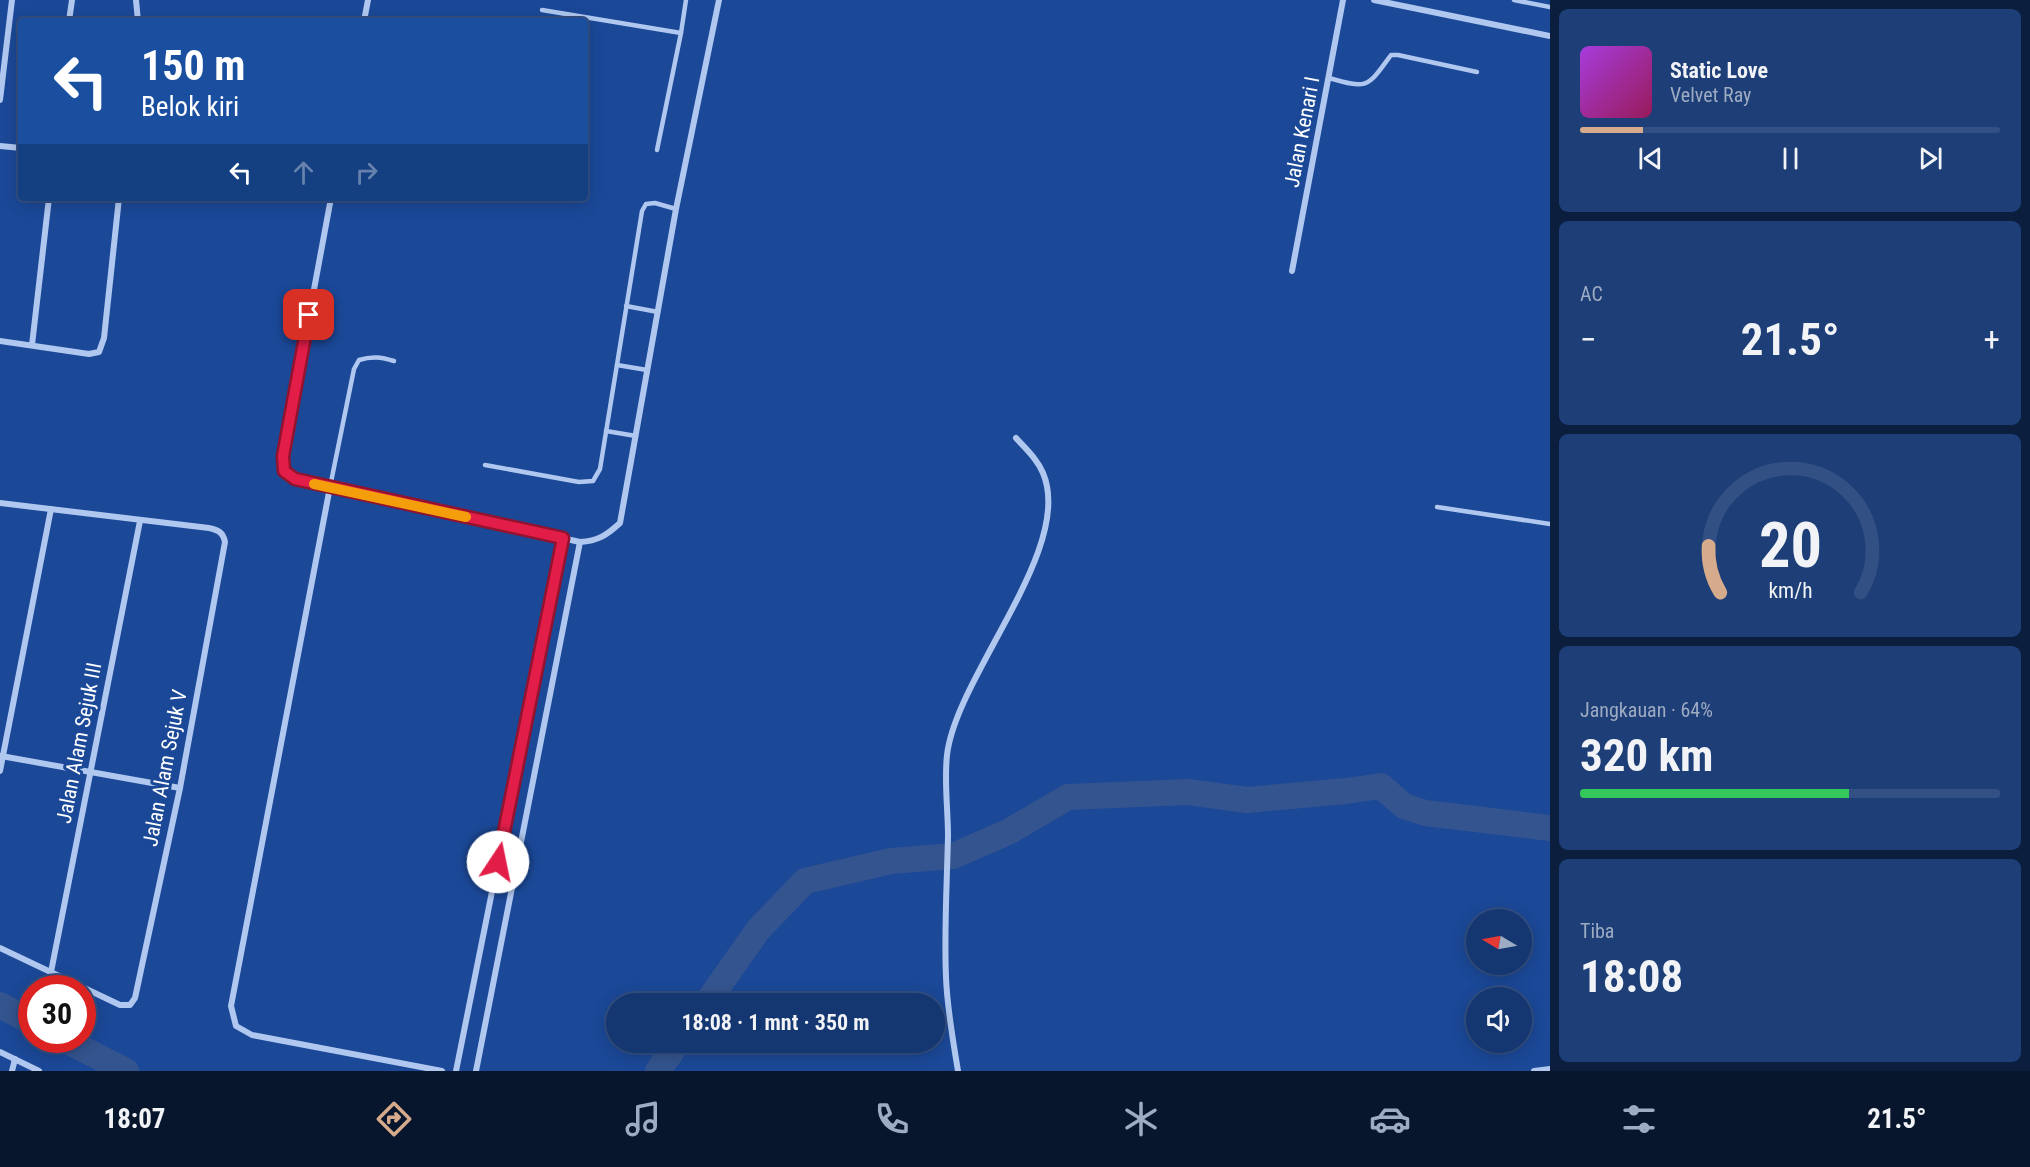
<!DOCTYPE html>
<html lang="id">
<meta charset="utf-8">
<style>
:root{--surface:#143671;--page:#1d3e76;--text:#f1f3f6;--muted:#9dabc3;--line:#335084;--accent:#d6ab8b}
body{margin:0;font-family:"Roboto Condensed",sans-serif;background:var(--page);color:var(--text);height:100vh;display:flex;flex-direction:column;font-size:22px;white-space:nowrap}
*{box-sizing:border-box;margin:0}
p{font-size:20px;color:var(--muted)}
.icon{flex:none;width:33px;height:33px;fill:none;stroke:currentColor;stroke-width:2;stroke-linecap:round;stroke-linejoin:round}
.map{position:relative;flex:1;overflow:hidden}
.sheet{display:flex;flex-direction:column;gap:9px;padding:9px;background:#0b1e3e;width:480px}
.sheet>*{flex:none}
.hud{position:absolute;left:18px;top:18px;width:570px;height:183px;border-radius:6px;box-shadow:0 3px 15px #0003,0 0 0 2px var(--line);background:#1a4fa0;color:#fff;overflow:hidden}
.needle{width:39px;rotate:280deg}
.tools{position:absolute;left:1466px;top:909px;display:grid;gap:12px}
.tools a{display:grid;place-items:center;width:66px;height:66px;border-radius:50%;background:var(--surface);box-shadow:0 3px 15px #0003,0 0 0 2px var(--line);font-size:30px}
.speed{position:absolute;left:18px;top:975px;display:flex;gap:12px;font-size:30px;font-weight:700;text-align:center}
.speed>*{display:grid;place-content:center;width:78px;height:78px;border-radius:50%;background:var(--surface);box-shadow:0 3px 15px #0003,0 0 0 2px var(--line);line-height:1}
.speed .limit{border:9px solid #d22;background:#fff;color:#111}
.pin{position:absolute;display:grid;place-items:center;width:51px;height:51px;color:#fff;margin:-26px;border-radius:12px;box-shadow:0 3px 9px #0006}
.me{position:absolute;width:66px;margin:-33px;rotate:11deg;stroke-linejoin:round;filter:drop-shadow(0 0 4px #0008)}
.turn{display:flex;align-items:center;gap:21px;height:126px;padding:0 24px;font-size:27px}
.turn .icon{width:78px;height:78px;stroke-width:2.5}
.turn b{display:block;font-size:42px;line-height:51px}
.lanes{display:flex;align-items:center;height:57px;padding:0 24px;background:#0003;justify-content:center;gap:30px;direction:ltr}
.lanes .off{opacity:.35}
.big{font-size:45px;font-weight:700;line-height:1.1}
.sheet .tile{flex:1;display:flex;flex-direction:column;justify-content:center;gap:9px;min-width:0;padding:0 21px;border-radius:9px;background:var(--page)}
.sheet .dial{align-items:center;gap:0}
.dial svg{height:156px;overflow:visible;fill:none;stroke:var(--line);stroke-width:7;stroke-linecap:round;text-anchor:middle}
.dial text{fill:var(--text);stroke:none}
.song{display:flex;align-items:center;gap:18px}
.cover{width:72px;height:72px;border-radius:9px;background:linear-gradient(135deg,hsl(280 70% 55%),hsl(330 70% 35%))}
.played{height:6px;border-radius:3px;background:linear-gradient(90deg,var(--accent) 15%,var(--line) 15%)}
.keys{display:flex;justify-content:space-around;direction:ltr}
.heat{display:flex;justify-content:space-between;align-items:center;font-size:33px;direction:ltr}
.charge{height:9px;border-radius:4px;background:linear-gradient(90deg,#34c759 64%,var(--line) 0)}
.trip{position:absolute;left:606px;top:993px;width:339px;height:60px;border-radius:30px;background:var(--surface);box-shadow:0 3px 15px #0003,0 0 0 2px var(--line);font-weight:700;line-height:60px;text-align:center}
.dock{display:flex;height:96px;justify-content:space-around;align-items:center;background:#08162d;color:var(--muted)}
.dock .icon{width:42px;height:42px}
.dock .on{color:var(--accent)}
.dock b{font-size:27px;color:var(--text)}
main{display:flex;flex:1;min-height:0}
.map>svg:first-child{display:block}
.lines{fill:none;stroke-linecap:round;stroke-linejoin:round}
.river{stroke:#34548f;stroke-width:26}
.service{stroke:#b0c8f0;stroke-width:4.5}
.minor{stroke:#b0c8f0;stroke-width:6}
.route-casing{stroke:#92132f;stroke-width:15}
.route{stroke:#e11d48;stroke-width:10}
.slow{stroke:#f59e0b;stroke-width:10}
.labels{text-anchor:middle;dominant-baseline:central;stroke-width:6;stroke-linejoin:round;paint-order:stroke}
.street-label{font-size:21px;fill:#fff;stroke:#1b4897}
</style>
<main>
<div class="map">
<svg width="1550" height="1071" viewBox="0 0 1550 1071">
<rect width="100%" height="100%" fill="#1b4897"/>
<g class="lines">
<g class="river">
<path d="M706,1004L758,930L805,881L891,861L953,856L1008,832L1068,797L1188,792L1247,800L1346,791L1381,786L1404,806L1425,813L1550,828"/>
<path d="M0,1005L32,1022"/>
<path d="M65,1040L126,1071"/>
<path d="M658,1071L678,1042"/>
</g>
<g class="service">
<path d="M1514,0L1550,7"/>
<path d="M542,10L681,33L657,150"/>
<path d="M681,33L686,0"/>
<path d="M1329,78C1368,89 1367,88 1391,55H1398L1477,72"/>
<path d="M626,306L658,312"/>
<path d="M617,365L647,370"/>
<path d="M606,431L636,436"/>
<path d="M485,465L579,482L593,481L600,469L642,211L646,204L655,203L676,209"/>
<path d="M330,487L354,369L359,360C372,356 381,357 394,361"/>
<path d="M1437,507L1550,524"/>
</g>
<g class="minor">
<path d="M136,0L138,21"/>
<path d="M1374,0L1550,36"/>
<path d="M69,21L72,0"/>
<path d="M364,21L368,0"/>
<path d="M0,100L12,0"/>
<path d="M0,146L21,148"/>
<path d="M331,198L283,456L284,471L295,479L580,542C598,541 607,535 620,523L676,209L719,0"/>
<path d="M1292,271L1343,0"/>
<path d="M0,341L89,354L99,352L104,338L119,198"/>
<path d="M32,345L49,198"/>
<path d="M330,487L231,1006L236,1026L252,1035L442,1071"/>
<path d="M0,503L209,528C218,530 223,532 225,542L180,788L135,998L130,1005H120L0,948"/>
<path d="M1,756L180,788"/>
<path d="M0,771L51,509"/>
<path d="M51,972L140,521"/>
<path d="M0,1052L39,1071"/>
<path d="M12,1071L15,1059"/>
<path d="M456,1071L563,538"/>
<path d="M476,1071L580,542"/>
<path d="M958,1071C953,1040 947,1008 946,977C944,930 947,883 948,836C948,809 944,782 947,755C956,676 1075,548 1043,473C1037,459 1026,449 1016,438"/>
<path d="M1534,1071L1550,1069"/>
</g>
</g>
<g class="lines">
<defs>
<path id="route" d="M309,315L283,456L284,471L295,479L563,538L498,862"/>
</defs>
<use href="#route" class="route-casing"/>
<use href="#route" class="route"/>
<path class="slow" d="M314,484L466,517"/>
</g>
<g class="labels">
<g class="street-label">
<text transform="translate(1302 132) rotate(-79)">Jalan Kenari I</text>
<text transform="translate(79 743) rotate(-79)">Jalan Alam Sejuk III</text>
<text transform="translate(165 768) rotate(-79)">Jalan Alam Sejuk V</text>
</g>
</g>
</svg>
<div class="tools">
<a><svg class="needle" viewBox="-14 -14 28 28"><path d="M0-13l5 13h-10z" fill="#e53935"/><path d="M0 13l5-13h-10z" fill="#9dabc3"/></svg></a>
<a><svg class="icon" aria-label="sound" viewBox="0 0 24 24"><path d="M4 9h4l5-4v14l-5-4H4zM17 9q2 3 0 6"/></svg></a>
</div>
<div class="speed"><div class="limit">30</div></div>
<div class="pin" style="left:309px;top:315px;background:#d93025"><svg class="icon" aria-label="arrive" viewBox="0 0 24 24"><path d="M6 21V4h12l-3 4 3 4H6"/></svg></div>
<svg class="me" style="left:498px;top:862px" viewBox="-20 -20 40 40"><circle r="19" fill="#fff"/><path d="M0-13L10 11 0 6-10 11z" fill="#e11d48"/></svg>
<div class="trip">18:08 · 1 mnt · 350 m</div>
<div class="hud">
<div class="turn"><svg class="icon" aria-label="left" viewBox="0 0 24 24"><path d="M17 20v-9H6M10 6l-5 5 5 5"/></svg><div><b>150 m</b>Belok kiri</div></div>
<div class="lanes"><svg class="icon" aria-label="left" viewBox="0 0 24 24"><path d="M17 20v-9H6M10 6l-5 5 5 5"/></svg><svg class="icon off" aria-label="ahead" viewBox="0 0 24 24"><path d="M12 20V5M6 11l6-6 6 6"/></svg><svg class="icon off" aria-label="right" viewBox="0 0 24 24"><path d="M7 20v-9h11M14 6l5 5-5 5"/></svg></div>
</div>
</div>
<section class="sheet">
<div class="tile">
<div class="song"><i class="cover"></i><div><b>Static Love</b><p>Velvet Ray</p></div></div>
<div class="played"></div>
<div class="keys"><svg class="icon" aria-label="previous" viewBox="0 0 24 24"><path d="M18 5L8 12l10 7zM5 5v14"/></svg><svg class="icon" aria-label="pause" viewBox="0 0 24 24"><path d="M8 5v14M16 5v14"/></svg><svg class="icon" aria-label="next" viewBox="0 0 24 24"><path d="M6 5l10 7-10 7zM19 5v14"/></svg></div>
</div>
<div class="tile"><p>AC</p>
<div class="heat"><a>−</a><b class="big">21.5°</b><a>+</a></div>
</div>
<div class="tile dial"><svg viewBox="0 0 100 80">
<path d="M14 69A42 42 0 1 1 86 69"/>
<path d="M14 69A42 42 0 0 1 8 45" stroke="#d6ab8b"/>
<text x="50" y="56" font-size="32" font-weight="700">20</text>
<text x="50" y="72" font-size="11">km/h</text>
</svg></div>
<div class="tile"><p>Jangkauan · 64%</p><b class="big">320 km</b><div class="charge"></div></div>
<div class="tile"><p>Tiba</p><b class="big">18:08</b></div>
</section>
</main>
<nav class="dock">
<b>18:07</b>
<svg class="icon on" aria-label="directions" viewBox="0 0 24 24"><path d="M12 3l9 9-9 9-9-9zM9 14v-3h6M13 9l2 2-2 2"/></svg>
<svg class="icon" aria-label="music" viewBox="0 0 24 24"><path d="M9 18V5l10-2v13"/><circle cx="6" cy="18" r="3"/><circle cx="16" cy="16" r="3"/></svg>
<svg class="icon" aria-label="phone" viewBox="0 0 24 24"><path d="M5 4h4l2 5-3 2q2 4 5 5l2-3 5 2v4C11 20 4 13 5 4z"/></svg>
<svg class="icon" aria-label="climate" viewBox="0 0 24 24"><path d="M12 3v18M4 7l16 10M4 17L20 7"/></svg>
<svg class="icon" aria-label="car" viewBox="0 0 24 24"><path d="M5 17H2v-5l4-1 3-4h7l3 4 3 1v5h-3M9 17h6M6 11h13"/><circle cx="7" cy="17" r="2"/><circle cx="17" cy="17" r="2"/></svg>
<svg class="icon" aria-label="filters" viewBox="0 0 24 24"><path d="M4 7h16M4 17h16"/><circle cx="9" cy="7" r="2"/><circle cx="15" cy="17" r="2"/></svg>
<b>21.5°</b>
</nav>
